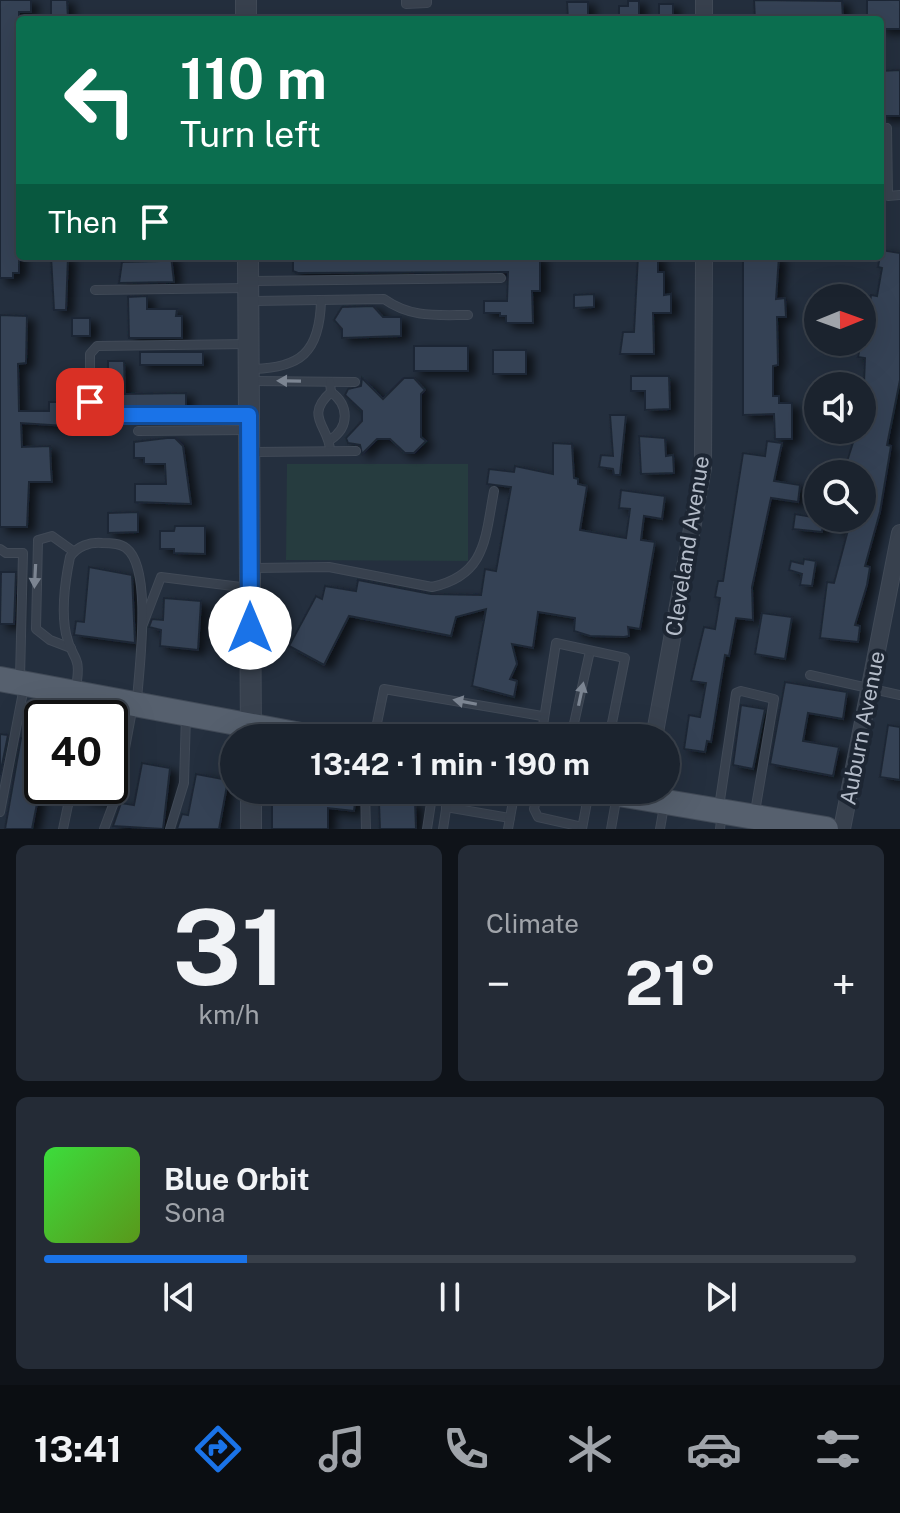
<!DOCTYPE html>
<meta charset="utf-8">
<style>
:root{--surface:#1b232e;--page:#242b36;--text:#f1f3f6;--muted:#a0a4aa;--line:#39404a;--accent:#1a73e8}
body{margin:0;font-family:"Public Sans",sans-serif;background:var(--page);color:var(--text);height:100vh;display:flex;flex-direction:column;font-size:30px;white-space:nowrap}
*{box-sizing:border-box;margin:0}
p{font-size:26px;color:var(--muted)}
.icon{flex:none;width:44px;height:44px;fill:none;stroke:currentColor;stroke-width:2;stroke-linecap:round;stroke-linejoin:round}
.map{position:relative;height:829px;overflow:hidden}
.side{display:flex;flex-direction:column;gap:16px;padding:16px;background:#0f1319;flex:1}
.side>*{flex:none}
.banner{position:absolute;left:16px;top:16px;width:868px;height:244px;border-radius:8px;box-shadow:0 8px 32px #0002,0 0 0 2px var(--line);background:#0b6e4f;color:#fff;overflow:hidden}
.needle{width:52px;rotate:89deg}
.controls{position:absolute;left:804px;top:284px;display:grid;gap:16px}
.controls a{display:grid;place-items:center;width:72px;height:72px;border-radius:50%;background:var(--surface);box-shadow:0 8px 32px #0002,0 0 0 2px var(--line);font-size:40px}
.speed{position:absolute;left:24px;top:700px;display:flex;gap:16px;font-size:40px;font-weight:700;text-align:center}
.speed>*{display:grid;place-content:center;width:104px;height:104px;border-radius:50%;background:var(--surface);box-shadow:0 8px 32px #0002,0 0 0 2px var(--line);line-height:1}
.speed .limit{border:4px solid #111;border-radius:12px;background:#fff;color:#111}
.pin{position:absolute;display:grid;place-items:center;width:68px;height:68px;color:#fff;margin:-34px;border-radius:16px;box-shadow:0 4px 12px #0006}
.me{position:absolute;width:88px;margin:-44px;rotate:0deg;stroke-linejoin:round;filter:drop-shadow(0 0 6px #0008)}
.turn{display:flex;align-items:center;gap:28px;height:168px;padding:0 32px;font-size:36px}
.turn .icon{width:104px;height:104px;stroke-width:2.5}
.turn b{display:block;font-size:56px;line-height:68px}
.then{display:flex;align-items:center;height:76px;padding:0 32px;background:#0003;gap:16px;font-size:30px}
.big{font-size:60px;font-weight:700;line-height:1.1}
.side .tile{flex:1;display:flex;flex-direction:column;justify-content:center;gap:12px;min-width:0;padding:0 28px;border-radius:12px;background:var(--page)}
.side .dial{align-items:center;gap:0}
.dial b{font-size:104px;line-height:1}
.song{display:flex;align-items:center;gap:24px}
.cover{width:96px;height:96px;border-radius:12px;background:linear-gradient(135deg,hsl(120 70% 55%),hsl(90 70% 35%))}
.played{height:8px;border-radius:4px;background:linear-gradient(90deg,var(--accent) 25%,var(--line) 25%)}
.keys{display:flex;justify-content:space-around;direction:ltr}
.heat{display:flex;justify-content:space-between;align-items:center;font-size:44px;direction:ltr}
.side .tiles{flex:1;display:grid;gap:16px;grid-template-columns:1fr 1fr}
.tile:last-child{grid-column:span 2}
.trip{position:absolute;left:220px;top:724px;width:460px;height:80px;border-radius:40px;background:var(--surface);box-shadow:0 8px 32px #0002,0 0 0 2px var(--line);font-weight:700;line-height:80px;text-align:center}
.dock{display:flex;height:128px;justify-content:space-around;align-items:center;background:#0b0e12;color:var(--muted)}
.dock .icon{width:56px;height:56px}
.dock .active{color:var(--accent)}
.dock b{font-size:36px;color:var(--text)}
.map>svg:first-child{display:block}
.green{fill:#263c3f}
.building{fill:#364354;stroke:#1f2835;stroke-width:2;filter:url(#shadow)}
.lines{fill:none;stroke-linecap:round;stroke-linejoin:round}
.service-casing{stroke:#414a57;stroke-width:10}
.minor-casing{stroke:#414a57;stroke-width:18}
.tertiary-casing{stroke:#414a57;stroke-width:22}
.primary-casing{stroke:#414a57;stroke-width:26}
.service{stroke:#38414e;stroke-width:8}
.minor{stroke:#38414e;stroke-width:16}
.tertiary{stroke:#38414e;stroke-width:20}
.primary{stroke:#56606e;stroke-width:24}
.oneway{fill:#7c8592}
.route-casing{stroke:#114b97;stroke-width:20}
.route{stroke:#1a73e8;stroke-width:14}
.labels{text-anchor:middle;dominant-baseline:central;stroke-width:8;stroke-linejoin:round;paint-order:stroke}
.street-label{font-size:22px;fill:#b4bcc9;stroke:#1d2633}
</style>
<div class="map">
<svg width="900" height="829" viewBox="0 0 900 829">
<defs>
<filter id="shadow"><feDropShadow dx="7" dy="4.5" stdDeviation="4" flood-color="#0009"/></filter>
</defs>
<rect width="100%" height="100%" fill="#242f3e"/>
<path class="green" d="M287,464H468V561L286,560Z"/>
<g class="building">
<path d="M0,0H31V12H19L20,107H15V136H20L19,273H13V278H0Z"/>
<path d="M51,0H67L68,20H51Z"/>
<path d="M754,0L842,1L843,20H755Z"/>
<path d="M867,0H900V29H880V20H867Z"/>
<path d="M628,1H639V20H619V6H628Z"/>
<path d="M567,2H588V19L568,20Z"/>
<rect x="659" y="4" width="14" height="16"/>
<path d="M900,70V116H880V71Z"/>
<path d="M881,250L900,253V380L887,445L891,446L880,512L865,566L870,567L867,585L855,625L860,626L858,642L820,638L827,582L834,583L848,530L834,528L836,518H862V474H843L857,430H862L865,358L858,357L861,342L865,341L871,295L877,296L882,268L878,267Z"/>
<path d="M51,256H68L66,310H54Z"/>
<path d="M160,256H171L174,282L119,283L122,262L160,261Z"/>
<path d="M293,256H540V291H532L533,323H506V316H500V313H484V301H507L508,272L298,273L293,271Z"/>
<path d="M638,256H658V272H664V295L671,294V313H653L654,354H620L623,332H634Z"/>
<path d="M743,256H779L776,299L785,298L786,317H777L778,365L773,366V396H779V403H792V439H775L774,414L743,415Z"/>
<path d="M594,294V307L574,308V295Z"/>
<path d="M147,296V309H177L176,316H182V338H129L128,297Z"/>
<path d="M373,306L383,317H401V336L342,338V329L334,320L342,307Z"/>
<path d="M0,315L27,316L26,363L18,364L19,411H49V402H65L66,426L21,423L22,447L50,446L51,469L52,482H29L27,527H0Z"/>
<rect x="72" y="318" width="18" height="18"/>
<rect x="414" y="346" width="54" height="25"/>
<rect x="493" y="350" width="33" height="24"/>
<rect x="140" y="352" width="63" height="13"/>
<path d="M108,361H124L125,394L186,393V408H123V396L108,397Z"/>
<path d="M631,376H669L670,409L645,410V391H631Z"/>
<path d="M362,378L383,399L404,378H414L425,390L421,394V437L426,441L414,453H405L390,439H377L362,454L360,445L348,443L346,438L362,421V411L345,395L348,389L361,386Z"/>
<path d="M610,415H626L620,475H614L613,469L599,467L601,455L613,456Z"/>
<path d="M639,436L665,438L666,456L673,455L674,473L641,474Z"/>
<path d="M167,438H175L183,446L191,504L135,502V484H166L165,464H144V458H134V442Z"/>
<path d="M767,441L782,443L774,481L800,485L798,502L771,498L752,587L753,620L736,618L729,656L725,655L711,742L707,741L705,752L684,749L689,715L700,717L706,683L691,681L704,627L715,629L720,598L715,597L718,581H723L743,453L765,456Z"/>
<path d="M553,443L572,444L574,478L578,479V484L587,486L580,530L626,538L630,509L619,508L621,490L665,496L662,519L644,516L641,540L655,542L640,629L628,627L629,636L624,637L590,636L574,631L575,618L538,612L533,648L512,644L517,664L510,679L517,681L514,697L472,686L486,609L456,617L451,636L349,616L324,665L289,646L316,596L322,599L325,586L356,591L358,580L431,594L481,595L485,569L496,571L511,487L487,484L489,469L514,472L515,466L553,474Z"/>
<path d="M138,512V532L108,533V513Z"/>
<path d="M795,514L824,519L822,532L793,529Z"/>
<path d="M175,526H205V554L174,553V549H160V531H174Z"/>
<path d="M804,559L816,561L812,586L800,585L802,574L789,570L791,561L803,564Z"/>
<path d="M89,567L132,575L135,643L74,635L76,621L84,622Z"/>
<path d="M1,572H16L14,624H0Z"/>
<path d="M164,598L201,601L198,650L160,646L161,630L149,627L152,619L163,620Z"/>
<path d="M762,613L792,617L785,659L755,654Z"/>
<path d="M785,682L847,692L843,719L808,713L803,741L839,747L833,776L770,764Z"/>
<path d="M741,705L765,709L753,769L733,765Z"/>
<path d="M888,725L900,727V780L880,777Z"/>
<path d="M0,734L8,735L0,775Z"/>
<path d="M21,738L42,742V778L32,829H5Z"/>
<path d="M142,763L170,768L163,829L113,826L121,803L134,805Z"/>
<path d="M196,774L228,780L219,829H177L182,814L188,815Z"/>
<path d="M84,786H111L107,802L82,797Z"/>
<path d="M272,790L356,792L354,811L328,808V829H272Z"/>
<path d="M415,802L416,829H380L379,803Z"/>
</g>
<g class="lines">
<defs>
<g id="service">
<path d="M406,0V4L427,3V0"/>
<path d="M887,128L888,196L900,195"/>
<path d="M249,281L501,278"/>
<path d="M95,290L247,288"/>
<path d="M249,301L384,299C411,318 436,315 468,315"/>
<path d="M247,344L97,346L90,354V402L100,415H248"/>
<path d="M249,369C300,369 320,353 321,300"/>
<path d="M248,381L355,382"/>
<path d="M138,431L248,430"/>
<path d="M330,440C350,427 349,405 331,392"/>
<path d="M330,451C330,427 303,417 331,392L330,382"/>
<path d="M249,452L356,451"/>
<path d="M0,549L6,553H23L20,678"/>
<path d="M250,568L329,567L432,587C487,575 485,537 494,491"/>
<path d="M249,611H231L221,616L217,631L224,644L250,646"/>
<path d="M143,624L161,577L249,588"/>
<path d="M71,648L50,640L36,629L38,540L52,536L73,551"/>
<path d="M810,675L900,695"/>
<path d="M76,688C82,652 72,662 66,634C61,610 65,581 70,557C77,546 90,542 102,543C110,543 120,543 126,548C153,568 139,669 137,700"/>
<path d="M86,718L90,701"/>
<path d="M542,731L579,738"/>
<path d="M571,737L590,651"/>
<path d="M374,738L384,689L542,716"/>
<path d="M541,738L556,643L625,658L609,738"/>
<path d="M365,790L366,829"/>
<path d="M538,790L534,809L538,817L582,827"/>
<path d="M446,807L510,818"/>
<path d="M719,807L736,693L741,691L774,699L755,812"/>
<path d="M0,812L24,687"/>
<path d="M63,829L72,786"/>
<path d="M104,829L116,797L133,705"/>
<path d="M170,829L184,783L186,715"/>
<path d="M427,829L433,790"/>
<path d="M443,829L449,790"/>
<path d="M508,829L515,790"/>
<path d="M582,829L589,791"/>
<path d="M611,829L617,795"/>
<path d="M660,829L664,806"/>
<path d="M720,829L722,812"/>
</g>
<g id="minor">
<path d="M704,0V20"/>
<path d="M654,738L703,468L704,256"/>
<path d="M842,829L900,533"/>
</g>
<g id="tertiary">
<path d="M246,0V20"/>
<path d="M248,256L251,738"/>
<path d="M251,790V829"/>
</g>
<g id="primary">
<path d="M0,679L317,738"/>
<path d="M595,790L826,829"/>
</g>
</defs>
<use href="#service" class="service-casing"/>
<use href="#minor" class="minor-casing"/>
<use href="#tertiary" class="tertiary-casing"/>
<use href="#primary" class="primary-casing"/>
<use href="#service" class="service"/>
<use href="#minor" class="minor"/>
<use href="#tertiary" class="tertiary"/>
<use href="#primary" class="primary"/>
</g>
<defs><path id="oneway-solid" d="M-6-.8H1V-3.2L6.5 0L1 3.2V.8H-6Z" transform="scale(2)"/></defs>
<g class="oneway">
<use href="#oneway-solid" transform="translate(289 381) rotate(-179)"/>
<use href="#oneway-solid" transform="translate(35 576) rotate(93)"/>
<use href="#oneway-solid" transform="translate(581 694) rotate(-78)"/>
<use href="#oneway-solid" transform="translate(465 702) rotate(-169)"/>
</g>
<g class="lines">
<defs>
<path id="route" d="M90,402L100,415H249L250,628"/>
</defs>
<use href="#route" class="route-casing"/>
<use href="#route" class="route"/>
</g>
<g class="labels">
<g class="street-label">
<text transform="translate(687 546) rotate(-81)">Cleveland Avenue</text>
<text transform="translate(862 728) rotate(-79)">Auburn Avenue</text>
</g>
</g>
</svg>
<div class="controls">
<a><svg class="needle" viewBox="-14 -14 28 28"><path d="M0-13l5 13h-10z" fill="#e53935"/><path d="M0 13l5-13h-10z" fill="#a0a4aa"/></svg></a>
<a><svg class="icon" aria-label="sound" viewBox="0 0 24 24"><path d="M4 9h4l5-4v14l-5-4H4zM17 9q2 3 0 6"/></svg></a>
<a><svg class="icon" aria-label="search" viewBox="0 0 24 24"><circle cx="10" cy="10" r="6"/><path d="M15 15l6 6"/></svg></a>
</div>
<div class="speed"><div class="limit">40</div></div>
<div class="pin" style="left:90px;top:402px;background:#d93025"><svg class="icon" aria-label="arrive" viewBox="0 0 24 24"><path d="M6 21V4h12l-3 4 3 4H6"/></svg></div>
<svg class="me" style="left:250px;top:628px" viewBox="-20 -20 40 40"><circle r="19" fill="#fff"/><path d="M0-13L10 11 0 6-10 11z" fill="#1a73e8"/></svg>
<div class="trip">13:42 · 1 min · 190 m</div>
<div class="banner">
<div class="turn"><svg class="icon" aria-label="left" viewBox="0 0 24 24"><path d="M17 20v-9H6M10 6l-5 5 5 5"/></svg><div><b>110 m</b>Turn left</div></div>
<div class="then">Then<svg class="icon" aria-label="arrive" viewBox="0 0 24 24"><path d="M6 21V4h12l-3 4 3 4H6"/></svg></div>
</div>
</div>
<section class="side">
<div class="tiles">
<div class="tile dial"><b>31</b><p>km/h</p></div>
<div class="tile"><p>Climate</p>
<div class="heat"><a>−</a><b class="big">21°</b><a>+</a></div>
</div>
<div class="tile">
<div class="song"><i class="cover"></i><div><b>Blue Orbit</b><p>Sona</p></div></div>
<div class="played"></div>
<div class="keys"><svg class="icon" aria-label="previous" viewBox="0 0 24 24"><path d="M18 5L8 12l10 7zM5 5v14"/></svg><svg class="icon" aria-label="pause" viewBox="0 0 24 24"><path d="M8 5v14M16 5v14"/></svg><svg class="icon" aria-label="next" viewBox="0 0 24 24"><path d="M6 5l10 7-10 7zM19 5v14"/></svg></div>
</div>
</div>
</section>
<nav class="dock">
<b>13:41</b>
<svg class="icon active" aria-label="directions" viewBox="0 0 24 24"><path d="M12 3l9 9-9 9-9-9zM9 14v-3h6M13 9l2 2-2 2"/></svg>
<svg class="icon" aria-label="music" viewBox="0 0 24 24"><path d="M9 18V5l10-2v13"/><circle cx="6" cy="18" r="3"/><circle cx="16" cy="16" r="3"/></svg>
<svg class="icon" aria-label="phone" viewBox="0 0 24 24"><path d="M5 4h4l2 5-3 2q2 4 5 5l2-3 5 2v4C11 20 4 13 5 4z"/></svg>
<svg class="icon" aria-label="climate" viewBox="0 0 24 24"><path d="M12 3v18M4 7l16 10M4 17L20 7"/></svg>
<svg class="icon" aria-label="car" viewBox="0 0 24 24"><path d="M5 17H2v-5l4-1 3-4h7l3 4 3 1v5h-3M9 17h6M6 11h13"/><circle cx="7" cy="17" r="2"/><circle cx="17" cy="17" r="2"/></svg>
<svg class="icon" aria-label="filters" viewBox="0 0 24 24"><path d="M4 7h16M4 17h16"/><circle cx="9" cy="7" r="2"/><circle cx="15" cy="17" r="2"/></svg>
</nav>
